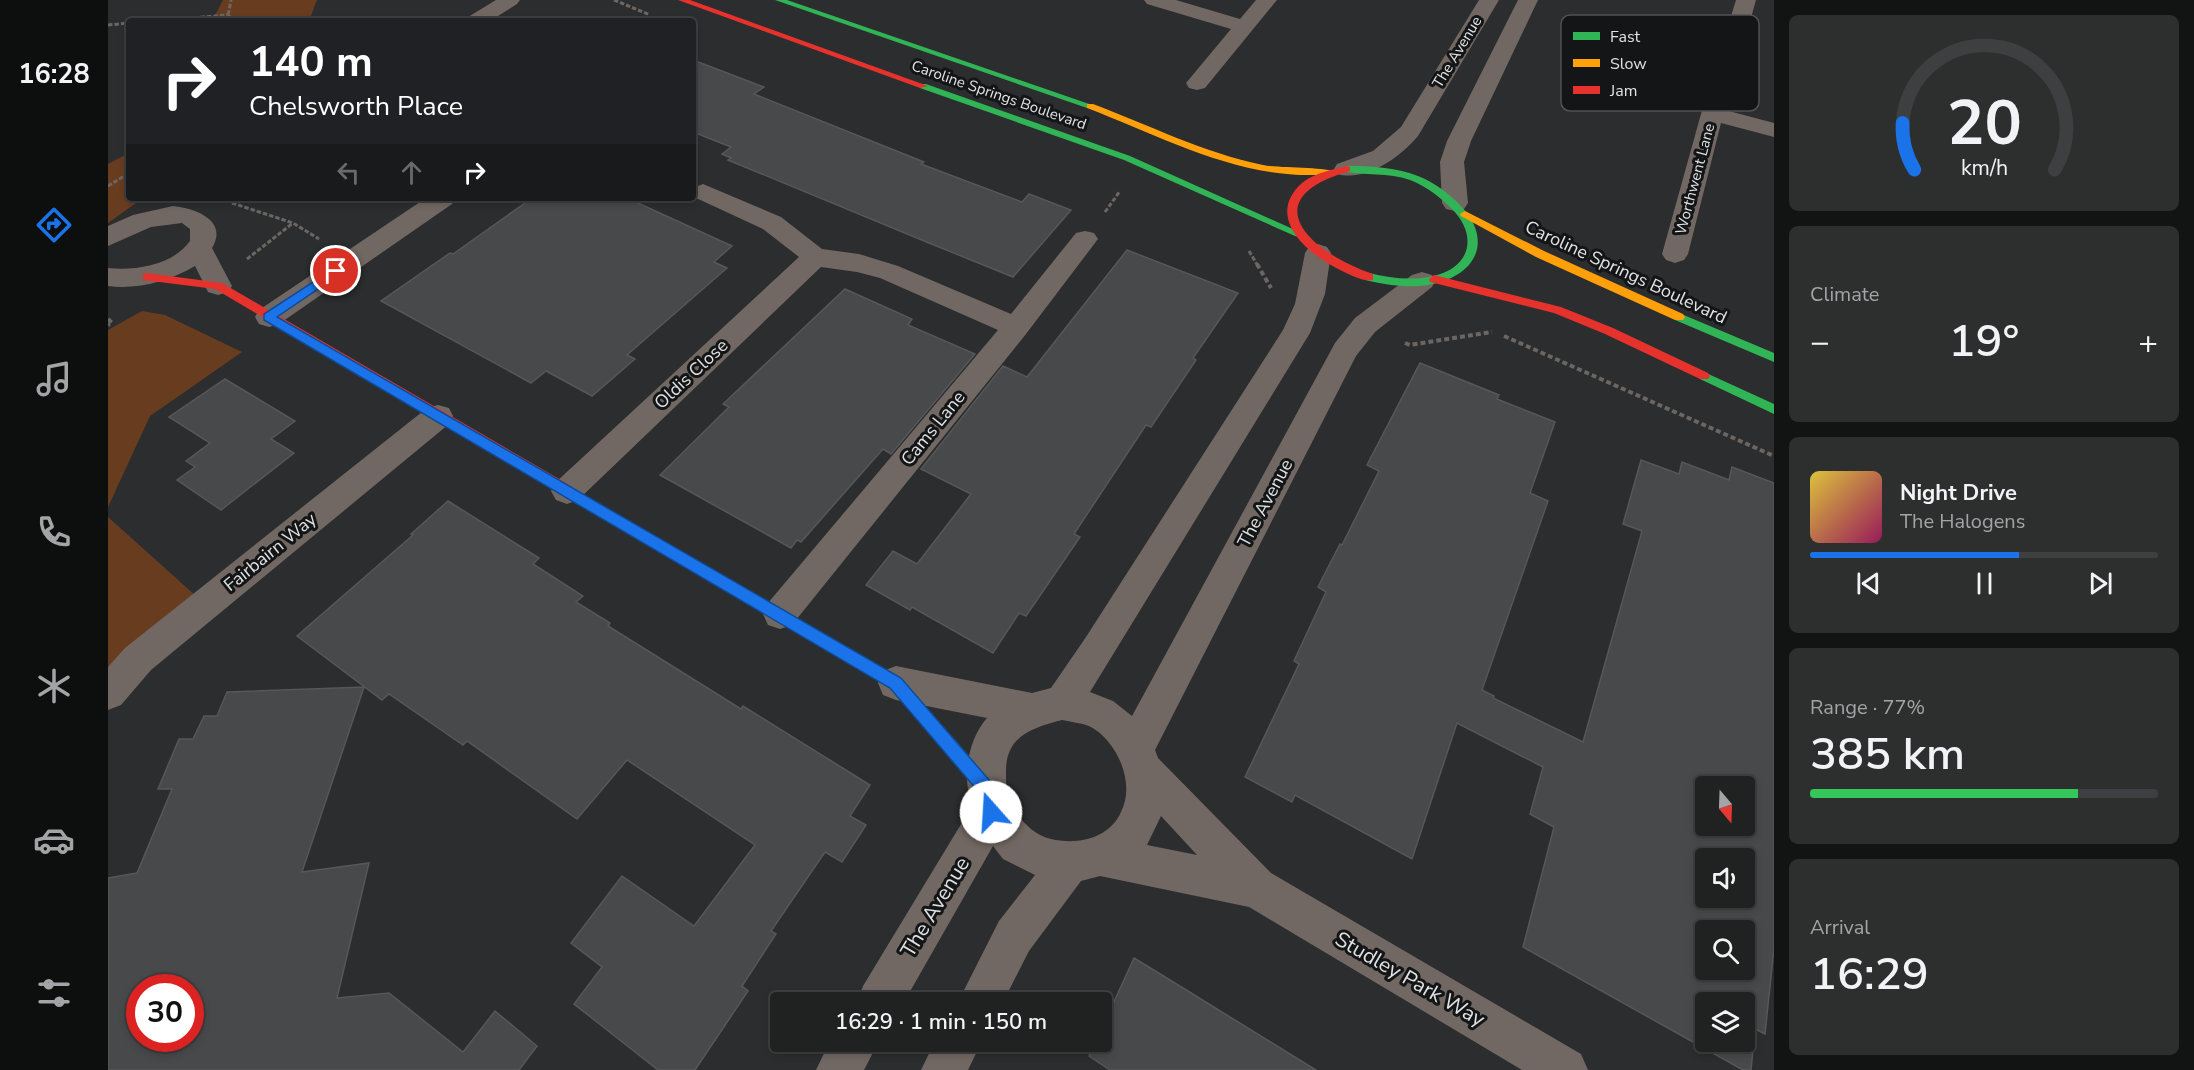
<!DOCTYPE html>
<meta charset="utf-8">
<style>
:root{--surface:#202222;--page:#2d2f2f;--text:#f1f3f6;--muted:#a2a4a5;--line:#3d3f40;--accent:#1a73e8}
body{margin:0;font-family:"Nunito Sans",sans-serif;background:var(--page);color:var(--text);height:100vh;display:flex;flex-direction:column;font-size:22px;white-space:nowrap}
*{box-sizing:border-box;margin:0}
p{font-size:20px;color:var(--muted)}
.icon{flex:none;width:33px;height:33px;fill:none;stroke:currentColor;stroke-width:2;stroke-linecap:round;stroke-linejoin:round}
.map{position:relative;flex:1;overflow:hidden}
.side{display:flex;flex-direction:column;gap:15px;padding:15px;background:#121313;width:420px}
.side>*{flex:none}
.banner{position:absolute;left:18px;top:18px;width:570px;height:183px;border-radius:6px;box-shadow:0 3px 9px #0003,0 0 0 2px var(--line);background:#202124;color:#fff;overflow:hidden}
.needle{width:39px;rotate:161deg}
.tools{position:absolute;left:1587px;top:776px;display:grid;gap:12px}
.tools a{display:grid;place-items:center;width:60px;height:60px;border-radius:6px;background:var(--surface);box-shadow:0 3px 9px #0003,0 0 0 2px var(--line);font-size:30px}
.speed{position:absolute;left:18px;top:974px;display:flex;gap:12px;font-size:30px;font-weight:700;text-align:center}
.speed>*{display:grid;place-content:center;width:78px;height:78px;border-radius:50%;background:var(--surface);box-shadow:0 3px 9px #0003,0 0 0 2px var(--line);line-height:1}
.speed .limit{border:9px solid #d22;background:#fff;color:#111}
.pin{position:absolute;display:grid;place-items:center;width:51px;height:51px;color:#fff;margin:-26px;border:3px solid #fff;border-radius:50%;box-shadow:0 2px 6px #0007}
.me{position:absolute;width:66px;margin:-33px;rotate:341deg;stroke-linejoin:round;filter:drop-shadow(0 0 4px #0008)}
.turn{display:flex;align-items:center;gap:21px;height:126px;padding:0 24px;font-size:27px}
.turn .icon{width:78px;height:78px;stroke-width:2.5}
.turn b{display:block;font-size:42px;line-height:51px}
.lanes{display:flex;align-items:center;height:57px;padding:0 24px;background:#0003;justify-content:center;gap:30px;direction:ltr}
.lanes .off{opacity:.35}
.big{font-size:45px;font-weight:600;line-height:1.1}
.side .tile{flex:1;display:flex;flex-direction:column;justify-content:center;gap:9px;min-width:0;padding:0 21px;border-radius:9px;background:var(--page)}
.side .dial{align-items:center;gap:0}
.dial svg{height:156px;overflow:visible;fill:none;stroke:var(--line);stroke-width:7;stroke-linecap:round;text-anchor:middle}
.dial text{fill:var(--text);stroke:none}
.song{display:flex;align-items:center;gap:18px}
.cover{width:72px;height:72px;border-radius:9px;background:linear-gradient(135deg,hsl(50 70% 55%),hsl(330 70% 35%))}
.played{height:6px;border-radius:3px;background:linear-gradient(90deg,var(--accent) 60%,var(--line) 60%)}
.keys{display:flex;justify-content:space-around;direction:ltr}
.heat{display:flex;justify-content:space-between;align-items:center;font-size:33px;direction:ltr}
.charge{height:9px;border-radius:4px;background:linear-gradient(90deg,#34c759 77%,var(--line) 0)}
.trip{position:absolute;left:662px;top:992px;width:342px;height:60px;border-radius:6px;background:var(--surface);box-shadow:0 3px 9px #0003,0 0 0 2px var(--line);font-weight:600;line-height:60px;text-align:center}
main{display:flex;flex:1;min-height:0}
.dock{display:flex;flex-direction:column;width:108px;justify-content:space-around;align-items:center;background:#0d0e0e;color:var(--muted)}
.dock .icon{width:42px;height:42px}
.dock .selected{color:var(--accent)}
.dock b{font-size:27px;color:var(--text)}
.map>svg:first-child{display:block}
.green{fill:#683d1f}
.building{fill:#48494a;stroke:#555758;stroke-width:1.5;fill-rule:evenodd}
.lines{fill:none;stroke-linecap:round;stroke-linejoin:round}
.path-far1{stroke:#6c6663;stroke-width:3;stroke-dasharray:4.5 2;stroke-linecap:butt}
.path{stroke:#6c6663;stroke-width:4;stroke-dasharray:5 3;stroke-linecap:butt}
.street{fill:#726863;fill-rule:evenodd}
.fast{fill:#30b455;fill-rule:evenodd}
.slow{fill:#ff9f0a;fill-rule:evenodd}
.jam{fill:#e5322d;fill-rule:evenodd}
.route{fill:#1a73e8;stroke:#114b97;stroke-width:1.5}
.labels{text-anchor:middle;dominant-baseline:central;stroke-width:6;stroke-linejoin:round;paint-order:stroke}
.far-street-label{font-size:15px;fill:#e0e2e3;stroke:#141516}
.street-label{font-size:18px;fill:#e0e2e3;stroke:#141516}
.near-street-label{font-size:21px;fill:#e0e2e3;stroke:#141516}
.key{fill:#141516;stroke:#515254;stroke-width:1.5}
.key-label{font-size:16px;fill:#e0e2e3}
</style>
<main>
<nav class="dock">
<b>16:28</b>
<svg class="icon selected" aria-label="directions" viewBox="0 0 24 24"><path d="M12 3l9 9-9 9-9-9zM9 14v-3h6M13 9l2 2-2 2"/></svg>
<svg class="icon" aria-label="music" viewBox="0 0 24 24"><path d="M9 18V5l10-2v13"/><circle cx="6" cy="18" r="3"/><circle cx="16" cy="16" r="3"/></svg>
<svg class="icon" aria-label="phone" viewBox="0 0 24 24"><path d="M5 4h4l2 5-3 2q2 4 5 5l2-3 5 2v4C11 20 4 13 5 4z"/></svg>
<svg class="icon" aria-label="climate" viewBox="0 0 24 24"><path d="M12 3v18M4 7l16 10M4 17L20 7"/></svg>
<svg class="icon" aria-label="car" viewBox="0 0 24 24"><path d="M5 17H2v-5l4-1 3-4h7l3 4 3 1v5h-3M9 17h6M6 11h13"/><circle cx="7" cy="17" r="2"/><circle cx="17" cy="17" r="2"/></svg>
<svg class="icon" aria-label="filters" viewBox="0 0 24 24"><path d="M4 7h16M4 17h16"/><circle cx="9" cy="7" r="2"/><circle cx="15" cy="17" r="2"/></svg>
</nav>
<div class="map">
<svg width="1666" height="1070" viewBox="0 0 1666 1070">
<rect width="100%" height="100%" fill="#2b2d2e"/>
<g class="green">
<path d="M115,0H209L201,21H104Z"/>
<path d="M21,153V198H80L28,203L0,223V164Z"/>
<path d="M34,311L57,315L134,352L42,416L0,507V330Z"/>
<path d="M0,517L88,596L0,667Z"/>
</g>
<g class="building">
<path d="M585,60L656,87L646,94L816,162L813,164L914,202L921,194L963,210L905,277L821,243L620,160L623,158L614,154L623,147L585,132Z"/>
<path d="M424,198H519L624,246L606,262L619,268L519,355L527,359L484,396L438,371L423,383L273,301L342,253L345,254Z"/>
<path d="M1019,250L1130,293L1085,358L1088,360L1043,427L1038,425L966,534L972,537L918,616L911,613L885,653L804,607L802,610L758,585L785,551L809,564L863,494L813,469L895,366L919,377Z"/>
<path d="M737,289L804,319L800,325L867,354L783,454L775,449L693,542L689,540L683,548L552,475L621,407L615,404Z"/>
<path d="M1312,363L1391,395L1389,399L1447,422L1422,493L1440,501L1374,690L1386,696L1385,698L1475,742L1534,531L1515,524L1533,460L1571,474L1574,462L1621,480L1624,467L1666,483V948L1657,1034L1647,1029L1643,1070H1635L1415,947L1446,827L1422,814L1435,767L1349,723L1304,859L1187,795L1184,802L1137,777L1191,664L1186,661L1218,592L1210,587L1232,544L1234,545L1271,471L1259,465ZM1598,786H1636V825H1598ZM1598,858H1636V897H1598ZM1598,930H1636V969H1598ZM1598,1002H1636V1041H1598Z"/>
<path d="M117,379L187,421L163,439L186,453L113,510L69,480L87,467L78,461L102,443L61,417Z"/>
<path d="M340,501L431,558L425,564L475,596L468,602L502,623L500,626L633,709L635,706L762,785L742,816L758,825L734,862L717,852L663,931L668,934L634,986L640,991L587,1070H550L466,1004L494,967L463,943L514,876L586,926L647,845L519,760L469,819L359,741L355,745L281,694L274,700L189,636L305,535L303,534Z"/>
<path d="M256,687L194,872L261,863L229,998L281,993L355,1052L387,1011L429,1046L411,1070H0V878L29,873L64,789H50L71,739H85L96,716H109L119,692ZM32,987H82V1038H32Z"/>
<path d="M1026,958L1075,988L1208,1070H1002L981,1056L988,1041H993V1030Z"/>
</g>
<g class="lines">
<g class="path-far1">
<path d="M506,0L542,15"/>
<path d="M47,21L119,15L130,21"/>
<path d="M119,21L123,0"/>
<path d="M0,25L21,23"/>
<path d="M0,186L21,173"/>
<path d="M124,203L185,223L211,239"/>
<path d="M997,212L1012,191"/>
<path d="M1141,251L1150,266"/>
<path d="M139,259L185,223"/>
</g>
<g class="path">
<path d="M1149,264L1163,288"/>
<path d="M0,319L4,323L0,325"/>
<path d="M1396,336L1666,456"/>
<path d="M1297,343L1302,345L1384,332"/>
</g>
<g class="street">
<path d="M388,0H412L409,4L382,21H357L360,17Z"/>
<path d="M1036,0H1068L1132,19L1148,0H1169L1097,88L1089,90L1081,88L1078,83L1123,29L1039,4Z"/>
<path d="M1371,0H1391L1310,136C1292,157 1259,182 1229,174L1226,169L1229,164L1265,151L1293,127Z"/>
<path d="M1410,0H1430L1363,141L1356,162L1360,203L1356,209L1347,211L1338,209L1334,203L1332,162L1339,141Z"/>
<path d="M1628,0H1648L1617,110L1666,123V137L1613,123L1580,254L1576,260L1567,263L1558,260L1554,254L1593,114Z"/>
<path d="M595,184L673,217L714,249L751,254L790,266L903,314L968,233L977,231L986,233L990,239L918,334L684,625L672,629L660,625L655,614L660,603L890,330L772,278L749,272L713,267L470,500L459,504L448,500L443,491L448,482L691,257L655,229L586,197L585,188Z"/>
<path d="M318,198H347L344,204L171,324L161,327L151,324L147,317L151,310Z"/>
<path d="M65,206C86,208 121,220 104,248L124,286L120,292L110,295L100,292L87,266C62,281 29,290 0,286V268C28,271 65,265 82,241V229L74,223L43,227L0,246V226L25,215Z"/>
<path d="M1210,244L1219,247L1223,253L1217,294L1202,333L982,692L1005,701L1024,716L1227,343L1247,318L1304,275L1314,272L1324,275L1327,281L1324,287L1267,332L1248,356L1047,750L1050,758L1163,873L1473,1054L1480,1070H1414L1141,907L992,876L973,881L921,951L895,1002H850L891,921L927,875L895,859L885,846L796,1002H749L755,986L864,806C854,778 859,741 879,718L788,700L775,695L770,683L775,671L788,666L924,693L943,688L978,637L1175,330L1187,304L1197,253L1201,247ZM954,720C963,722 973,723 981,726C1009,740 1028,783 1013,812C1001,839 969,845 943,839C927,836 913,821 905,808C898,797 898,785 898,773C897,736 924,728 954,720ZM1053,816L1089,855L1039,845Z"/>
<path d="M330,405L341,408L345,416L341,424L43,670L13,705L0,710V667L17,648L319,408Z"/>
<path d="M722,1041H771L756,1070H708Z"/>
<path d="M827,1041H874L860,1070H813Z"/>
</g>
<g class="fast">
<path d="M667,0H679L987,106L979,108Z"/>
<path d="M812,84H818L1022,156L1196,234L1191,237L1187,236L1016,160L812,88Z"/>
<path d="M1238,166C1262,166 1288,167 1310,176C1326,182 1340,193 1352,205C1385,239 1370,274 1325,284C1303,289 1279,285 1257,280V274L1261,273C1282,278 1304,281 1325,276C1363,268 1370,235 1344,209C1332,197 1318,186 1302,180C1280,172 1257,176 1234,171V167Z"/>
<path d="M1571,313L1666,353V362L1567,320V314Z"/>
<path d="M1596,372L1666,404V414L1592,379L1590,376L1592,373Z"/>
<path d="M760,660L793,678L882,780L884,786L882,792L876,794L870,792L783,688L755,672L753,667L755,662Z"/>
</g>
<g class="slow">
<path d="M979,104H985C1041,125 1096,153 1155,165C1169,168 1220,167 1227,172C1220,177 1209,175 1201,175C1122,175 1050,135 979,108Z"/>
<path d="M1357,211L1436,251L1575,314L1577,317L1575,320H1567L1428,257L1353,216L1352,214Z"/>
<path d="M455,483L765,662L767,667L765,672L760,674L755,672L450,492L448,488L450,484Z"/>
</g>
<g class="jam">
<path d="M570,0H582L820,86L812,88Z"/>
<path d="M1238,166L1242,167V171C1143,199 1203,253 1265,274V280C1255,282 1243,275 1234,271C1202,256 1155,218 1194,183C1206,173 1224,170 1238,166Z"/>
<path d="M39,273L114,283L460,484L462,488L460,492H450L107,289L35,280V274Z"/>
<path d="M1326,275L1453,307L1505,328L1600,373L1602,376L1600,379H1592L1497,334L1446,313L1322,282L1321,279Z"/>
</g>
</g>
<path class="route" d="M228,267L232,268V274L169,317L793,678L882,781L892,812L889,817L883,820L878,817L869,790L782,688L156,320V314Z"/>
<g class="labels">
<g class="far-street-label">
<text transform="translate(1349 52) rotate(-59)">The Avenue</text>
<text transform="translate(891 95) rotate(19)">Caroline Springs Boulevard</text>
<text transform="translate(1587 179) rotate(-75)">Worthwent Lane</text>
</g>
<g class="street-label">
<text transform="translate(1518 272) rotate(25)">Caroline Springs Boulevard</text>
<text transform="translate(583 374) rotate(-43)">Oldis Close</text>
<text transform="translate(825 428) rotate(-51)">Cams Lane</text>
<text transform="translate(1157 503) rotate(-62)">The Avenue</text>
<text transform="translate(162 552) rotate(-39)">Fairbairn Way</text>
</g>
<g class="near-street-label">
<text transform="translate(827 907) rotate(-59)">The Avenue</text>
<text transform="translate(1302 979) rotate(30)">Studley Park Way</text>
</g>
</g>
<rect x="1453" y="15" width="198" height="96" rx="9" class="key"/>
<rect x="1465" y="32" width="27" height="8" fill="#30b455"/>
<rect x="1465" y="59" width="27" height="8" fill="#ff9f0a"/>
<rect x="1465" y="86" width="27" height="8" fill="#e5322d"/>
<g class="key-label">
<text x="1502" y="42">Fast</text>
<text x="1502" y="69">Slow</text>
<text x="1502" y="96">Jam</text>
</g>
</svg>
<div class="tools">
<a><svg class="needle" viewBox="-14 -14 28 28"><path d="M0-13l5 13h-10z" fill="#e53935"/><path d="M0 13l5-13h-10z" fill="#a2a4a5"/></svg></a>
<a><svg class="icon" aria-label="sound" viewBox="0 0 24 24"><path d="M4 9h4l5-4v14l-5-4H4zM17 9q2 3 0 6"/></svg></a>
<a><svg class="icon" aria-label="search" viewBox="0 0 24 24"><circle cx="10" cy="10" r="6"/><path d="M15 15l6 6"/></svg></a>
<a><svg class="icon" aria-label="layers" viewBox="0 0 24 24"><path d="M12 4l9 5-9 5-9-5zM3 14l9 5 9-5"/></svg></a>
</div>
<div class="speed"><div class="limit">30</div></div>
<div class="pin" style="left:228px;top:271px;background:#d93025"><svg class="icon" aria-label="arrive" viewBox="0 0 24 24"><path d="M6 21V4h12l-3 4 3 4H6"/></svg></div>
<svg class="me" style="left:883px;top:812px" viewBox="-20 -20 40 40"><circle r="19" fill="#fff"/><path d="M0-13L10 11 0 6-10 11z" fill="#1a73e8"/></svg>
<div class="trip">16:29 · 1 min · 150 m</div>
<div class="banner">
<div class="turn"><svg class="icon" aria-label="right" viewBox="0 0 24 24"><path d="M7 20v-9h11M14 6l5 5-5 5"/></svg><div><b>140 m</b>Chelsworth Place</div></div>
<div class="lanes"><svg class="icon off" aria-label="left" viewBox="0 0 24 24"><path d="M17 20v-9H6M10 6l-5 5 5 5"/></svg><svg class="icon off" aria-label="ahead" viewBox="0 0 24 24"><path d="M12 20V5M6 11l6-6 6 6"/></svg><svg class="icon" aria-label="right" viewBox="0 0 24 24"><path d="M7 20v-9h11M14 6l5 5-5 5"/></svg></div>
</div>
</div>
<section class="side">
<div class="tile dial"><svg viewBox="0 0 100 80">
<path d="M14 69A42 42 0 1 1 86 69"/>
<path d="M14 69A42 42 0 0 1 8 45" stroke="#1a73e8"/>
<text x="50" y="56" font-size="32" font-weight="700">20</text>
<text x="50" y="72" font-size="11">km/h</text>
</svg></div>
<div class="tile"><p>Climate</p>
<div class="heat"><a>−</a><b class="big">19°</b><a>+</a></div>
</div>
<div class="tile">
<div class="song"><i class="cover"></i><div><b>Night Drive</b><p>The Halogens</p></div></div>
<div class="played"></div>
<div class="keys"><svg class="icon" aria-label="previous" viewBox="0 0 24 24"><path d="M18 5L8 12l10 7zM5 5v14"/></svg><svg class="icon" aria-label="pause" viewBox="0 0 24 24"><path d="M8 5v14M16 5v14"/></svg><svg class="icon" aria-label="next" viewBox="0 0 24 24"><path d="M6 5l10 7-10 7zM19 5v14"/></svg></div>
</div>
<div class="tile"><p>Range · 77%</p><b class="big">385 km</b><div class="charge"></div></div>
<div class="tile"><p>Arrival</p><b class="big">16:29</b></div>
</section>
</main>
